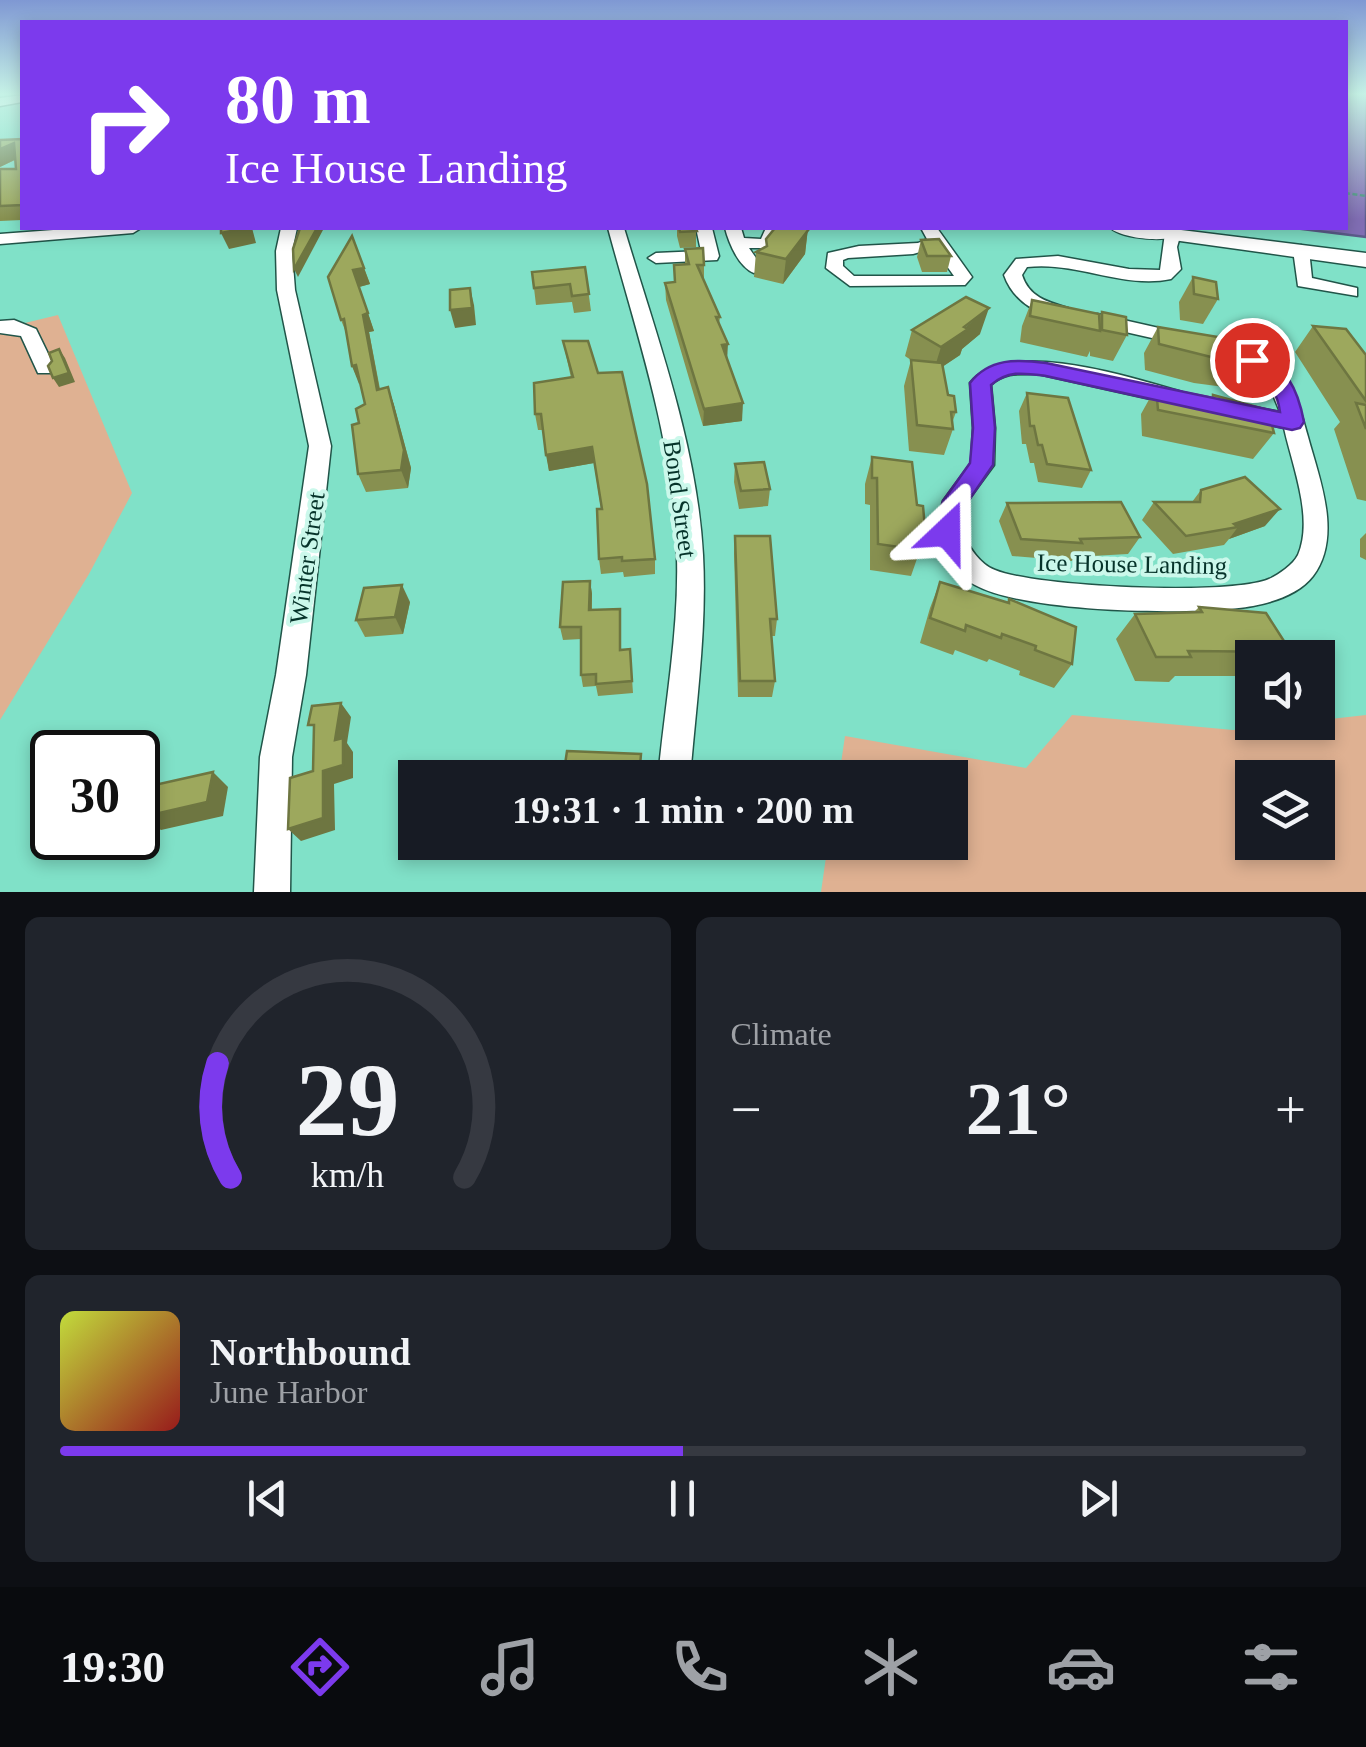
<!DOCTYPE html>
<meta charset="utf-8">
<style>
:root{--surface:#171b24;--page:#20242c;--text:#f1f3f6;--muted:#9ea1a6;--line:#363941;--accent:#7c3aed}
body{margin:0;font-family:"Times New Roman",serif;background:var(--page);color:var(--text);height:100vh;display:flex;flex-direction:column;font-size:38px;white-space:nowrap}
*{box-sizing:border-box;margin:0}
p{font-size:32px;color:var(--muted)}
.icon{flex:none;width:55px;height:55px;fill:none;stroke:currentColor;stroke-width:2;stroke-linecap:round;stroke-linejoin:round}
.map{position:relative;height:892px;overflow:hidden}
.drawer{display:flex;flex-direction:column;gap:25px;padding:25px;background:#0d0f14;flex:1}
.drawer>*{flex:none}
.hud{position:absolute;left:20px;top:20px;width:1328px;height:210px;border-radius:0px;box-shadow:0 5px 15px #0003;background:#7c3aed;color:#fff;overflow:hidden}
.controls{position:absolute;left:1235px;top:640px;display:grid;gap:20px}
.controls a{display:grid;place-items:center;width:100px;height:100px;border-radius:0px;background:var(--surface);box-shadow:0 5px 15px #0003;font-size:50px}
.speed{position:absolute;left:30px;top:730px;display:flex;gap:20px;font-size:50px;font-weight:700;text-align:center}
.speed>*{display:grid;place-content:center;width:130px;height:130px;border-radius:50%;background:var(--surface);box-shadow:0 5px 15px #0003;line-height:1}
.speed .limit{border:5px solid #111;border-radius:15px;background:#fff;color:#111}
.pin{position:absolute;display:grid;place-items:center;width:85px;height:85px;color:#fff;margin:-42px;border:5px solid #fff;border-radius:50%;box-shadow:0 2px 10px #0007}
.me{position:absolute;width:110px;margin:-55px;rotate:23deg;stroke-linejoin:round;filter:drop-shadow(0 0 8px #0008)}
.turn{display:flex;align-items:center;gap:35px;height:210px;padding:0 40px;font-size:45px}
.turn .icon{width:130px;height:130px;stroke-width:2.5}
.turn b{display:block;font-size:70px;line-height:85px}
.big{font-size:75px;font-weight:600;line-height:1.1}
.drawer .widget{flex:1;display:flex;flex-direction:column;justify-content:center;gap:15px;min-width:0;padding:0 35px;border-radius:15px;background:var(--page)}
.drawer .dial{align-items:center;gap:0}
.dial svg{height:260px;overflow:visible;fill:none;stroke:var(--line);stroke-width:7;stroke-linecap:round;text-anchor:middle}
.dial text{fill:var(--text);stroke:none}
.song{display:flex;align-items:center;gap:30px}
.cover{width:120px;height:120px;border-radius:15px;background:linear-gradient(135deg,hsl(70 70% 55%),hsl(0 70% 35%))}
.played{height:10px;border-radius:5px;background:linear-gradient(90deg,var(--accent) 50%,var(--line) 50%)}
.keys{display:flex;justify-content:space-around;direction:ltr}
.heat{display:flex;justify-content:space-between;align-items:center;font-size:55px;direction:ltr}
.drawer .tiles{flex:1;display:grid;gap:25px;grid-template-columns:1fr 1fr}
.widget:last-child{grid-column:span 2}
.trip{position:absolute;left:398px;top:760px;width:570px;height:100px;border-radius:0px;background:var(--surface);box-shadow:0 5px 15px #0003;font-weight:600;line-height:100px;text-align:center}
.menu{display:flex;height:160px;justify-content:space-around;align-items:center;background:#090b0e;color:var(--muted)}
.menu .icon{width:70px;height:70px}
.menu .selected{color:var(--accent)}
.menu b{font-size:45px;color:var(--text)}
.map>svg:first-child{display:block}
.green{fill:#dfb192;fill-rule:evenodd}
.water{fill:#816eb4;stroke:#5c5c8b;stroke-width:2.5}
.lines{fill:none;stroke-linecap:round;stroke-linejoin:round}
.minor-casing{stroke:#215549;stroke-width:3}
.major-casing{stroke:#215549;stroke-width:2}
.highway-casing{stroke:#215549;stroke-width:3}
.path{stroke:#448c7b;stroke-width:2.5;stroke-dasharray:5 2.5;stroke-linecap:butt}
.minor{fill:#fff;fill-rule:evenodd}
.major{fill:#fff;fill-rule:evenodd}
.highway{fill:#fff;fill-rule:evenodd}
.wall{fill:#879050}
.shaded-wall{fill:#6e7641}
.building{fill:#9da85d;stroke:#6e7641;stroke-width:2.5}
.route{fill:#7c3aed;stroke:#51269a;stroke-width:2.5}
.labels{text-anchor:middle;dominant-baseline:central;stroke-width:8;stroke-linejoin:round;paint-order:stroke}
.street-label{font-size:25px;fill:#06332a;stroke:#cbf8eb}
</style>
<div class="map">
<svg width="1366" height="892" viewBox="0 0 1366 892">
<rect width="100%" height="100%" fill="#80e1c8"/>
<g class="green">
<path d="M58,315L132,493L89,574L0,720V329Z"/>
<path d="M1072,715L1233,730L1366,715V892H821L828,843L950,842V778L839,777L845,736L1026,768ZM1252,778H1318V842H1252Z"/>
</g>
<path class="water" d="M1345,95H1366V237L1294,228H1345Z"/>
<g class="lines">
<defs>
<g id="minor">
<path d="M22,95V102L0,106V98Z"/>
<path d="M80,228H141L133,233L0,244V234Z"/>
<path d="M281,228H297L292,251L295,290L331,446L306,675L292,757L290,892H254L260,757L276,675L309,446L277,290L276,251Z"/>
<path d="M608,228H624C656,335 697,444 703,555C707,629 696,704 690,778H658C665,704 679,631 677,557C675,445 637,335 608,228Z"/>
<path d="M696,228H712L719,256L717,260L656,263L648,258L656,253L701,251Z"/>
<path d="M725,228H741L744,238L761,239L766,228H782L773,248H749L763,268L754,273C739,267 729,244 725,228Z"/>
<path d="M921,228H937L972,277L965,285L850,286L826,268L828,253L859,246L918,243L927,239ZM934,248L954,276H854L843,266V260L848,258L913,254Z"/>
<path d="M1173,228L1181,233L1177,247L1181,269L1171,279C1123,289 1076,261 1027,267L1022,275C1029,297 1047,302 1068,308V316C1040,319 1013,301 1004,275L1016,259L1058,256L1129,269L1160,270L1165,233Z"/>
<path d="M1301,245L1309,250L1312,278L1357,288V296L1298,286L1293,250Z"/>
<path d="M1097,314L1190,335L1193,339L1183,345L1090,324L1088,320Z"/>
<path d="M14,320L36,329L55,368L52,373H38L21,336L0,333V321Z"/>
<path d="M1238,347C1284,359 1297,395 1308,437C1319,478 1343,536 1313,576C1300,593 1274,602 1253,606C1196,616 1025,613 975,585C955,575 945,551 934,532L943,501L971,463L973,428L970,383C1007,335 1139,380 1189,394L1193,399L1182,406L1038,374C1019,374 1005,372 991,385L995,428L994,465L966,503L960,531C969,546 979,564 995,570C1035,587 1230,596 1269,579C1278,575 1293,565 1298,555C1314,518 1292,465 1284,428L1235,417L1232,412L1243,405L1280,412L1269,385L1228,353Z"/>
</g>
<path id="major" d="M1110,228H1175L1183,233C1170,244 1123,239 1110,228Z"/>
<path id="highway" d="M1165,228L1366,253V267L1173,240L1165,238L1161,233Z"/>
</defs>
<use href="#minor" class="minor-casing"/>
<use href="#major" class="major-casing"/>
<use href="#highway" class="highway-casing"/>
<path class="path" d="M1345,193L1366,196"/>
<use href="#minor" class="minor"/>
<use href="#major" class="major"/>
<use href="#highway" class="highway"/>
</g>
<g class="wall">
<path d="M22,139V220L0,221V169H16L15,160L0,167Z"/>
<path d="M677,228H696V247L680,248L677,236Z"/>
<path d="M775,228H808L805,254L783,284L754,277L756,252L766,247V239Z"/>
<path d="M921,240L951,256L947,272H922L917,257Z"/>
<path d="M685,249L704,265V282L720,317L719,324L742,421L703,426L666,300L665,283L674,282V265L685,264Z"/>
<path d="M585,267L591,311L574,313L572,302L536,305L534,288Z"/>
<path d="M364,268L370,284L359,287L374,331L369,332L380,389L388,387L394,405L411,468L408,488L366,492L358,474L359,423L365,404L360,384L352,366L347,335L341,320Z"/>
<path d="M1193,277L1218,299L1203,324L1180,320L1179,302Z"/>
<path d="M1032,300L1099,317L1102,312L1127,335L1113,361L1090,356V351L1087,357L1020,342L1022,326Z"/>
<path d="M1313,326L1366,355V501L1357,499L1334,429L1340,422L1295,352Z"/>
<path d="M1158,327L1265,364L1247,390L1194,383L1145,370L1144,353Z"/>
<path d="M912,330L980,334L962,349L960,355L942,367L948,395L956,412L952,423L953,429L944,455L909,451L904,386L911,360L905,356Z"/>
<path d="M563,341L655,559V574L624,577L623,572L601,574L599,559L601,509L594,463L549,471L543,430H538L535,414L571,378Z"/>
<path d="M1156,387L1211,398L1213,395L1274,433L1253,459L1142,436L1141,414Z"/>
<path d="M1027,393L1091,470L1082,488L1038,482L1034,463H1030L1026,444H1022L1019,411Z"/>
<path d="M872,457L917,505L925,528L919,543L920,550L911,576L870,570V505L865,504V484Z"/>
<path d="M735,464L770,489L768,506L739,509L734,482Z"/>
<path d="M1201,490L1265,526L1229,539L1224,545L1173,554L1142,520L1154,502H1192Z"/>
<path d="M1007,503L1140,537L1128,554L1074,557L1072,561L1012,556L999,521Z"/>
<path d="M1366,533V560L1360,557V539Z"/>
<path d="M735,536L777,619L775,636H772L775,681L772,697H738L734,553Z"/>
<path d="M590,581L592,594V609H620L621,650L630,649L633,693L598,696L596,686L583,687L581,675V639L563,640L560,627Z"/>
<path d="M940,582L1007,603L1009,599L1072,664L1054,688L1019,675L1020,671L989,659L987,662L955,650L953,655L920,643L930,608Z"/>
<path d="M410,602L403,634L365,637L356,620Z"/>
<path d="M1199,607L1291,652L1285,658H1252V676H1175L1169,682L1135,681L1116,639L1135,614L1194,612Z"/>
</g>
<g class="shaded-wall">
<path d="M14,143L22,156L0,167V149Z"/>
<path d="M246,228H252L256,243L229,249L221,233Z"/>
<path d="M317,228H322L323,230L298,277L294,269Z"/>
<path d="M802,228H808L805,254L783,284L786,259Z"/>
<path d="M364,268L370,284L359,287L353,270Z"/>
<path d="M470,288L474,305L476,325L455,328L450,310Z"/>
<path d="M989,308L980,334L962,349L960,355L933,373L941,347Z"/>
<path d="M368,313L374,331L369,332L383,408L377,390L363,315Z"/>
<path d="M728,344L727,361L722,345Z"/>
<path d="M59,349L65,358L75,382L59,387L53,378Z"/>
<path d="M356,365L363,383L359,384L352,366Z"/>
<path d="M388,387L394,405L411,468L408,488L401,470Z"/>
<path d="M743,403L742,421L703,426L704,409Z"/>
<path d="M592,447L594,463L549,471L546,455Z"/>
<path d="M1280,509L1265,526L1229,539L1238,527L1234,524Z"/>
<path d="M590,581L592,594L591,622L589,610Z"/>
<path d="M402,585L410,602L403,634L395,617Z"/>
<path d="M341,703L351,717L347,743L353,752V778L334,784L335,830L301,841L288,829L323,771L335,740Z"/>
<path d="M213,772L228,787L223,816L161,830L142,817Z"/>
</g>
<g class="building">
<path d="M22,139V205L0,206V169H16L14,143L0,149V140Z"/>
<path d="M221,228H246L221,233Z"/>
<path d="M300,228H317L294,269L293,249Z"/>
<path d="M679,228H696L697,231L680,232Z"/>
<path d="M775,228H802L809,229L786,259L756,252L767,246L766,239Z"/>
<path d="M352,236L364,268L353,270L368,313L363,315L377,390L388,387L404,450L401,470L358,474L352,425L359,423L356,409L365,404L356,365L352,366L344,319L341,320L328,277Z"/>
<path d="M939,239L951,256H927L921,240Z"/>
<path d="M703,248L704,265H697L720,317H716L728,344L722,345L743,403L704,409L665,283L675,282L674,265L689,264L685,249Z"/>
<path d="M585,267L589,294L572,296L570,284L534,288L532,272Z"/>
<path d="M1193,277L1216,282L1218,299L1194,294Z"/>
<path d="M470,288L472,308L450,310V290Z"/>
<path d="M966,297L989,308L964,327L968,329L941,347L912,330Z"/>
<path d="M1032,300L1099,314L1100,331L1030,316Z"/>
<path d="M1102,312L1126,317L1127,335L1102,330Z"/>
<path d="M1313,326L1346,329L1366,355V401Z"/>
<path d="M1158,327L1260,344L1265,364L1211,357L1159,344Z"/>
<path d="M563,341H588L598,373L622,372L647,484L655,559L622,561V557L599,559L597,509H602L592,447L546,455L541,414H535L534,383L573,377Z"/>
<path d="M59,349L69,373L53,378L48,366L52,361L49,353Z"/>
<path d="M911,360L942,363L948,395L954,396L956,412H951L953,429L917,425Z"/>
<path d="M1156,387L1213,398V395L1268,410L1274,433L1158,410Z"/>
<path d="M1027,393L1068,398L1091,470L1047,464L1042,445H1038L1034,426H1030Z"/>
<path d="M1356,403L1366,405V429Z"/>
<path d="M872,457L912,462L917,505L923,506L925,528H918L920,550L878,544L877,478H872Z"/>
<path d="M764,462L770,489L741,491L735,464Z"/>
<path d="M1245,477L1280,509L1234,524L1238,527L1186,536L1154,502H1200L1201,490Z"/>
<path d="M1121,502L1140,537L1080,539L1082,543L1021,539L1007,503Z"/>
<path d="M735,536H770L777,619H770L775,681H740Z"/>
<path d="M590,581L589,610L620,609V650L630,649L632,681L596,684V674L581,675V627H560L563,582Z"/>
<path d="M940,582L1009,603V599L1076,627L1072,664L1035,650L1036,646L1002,634L1001,638L966,625L965,631L930,618Z"/>
<path d="M402,585L395,617L356,620L364,588Z"/>
<path d="M1199,607L1266,613L1291,652L1188,651L1191,657H1156L1135,614L1202,612Z"/>
<path d="M341,703L335,740L343,738V765L323,771V818L288,829L290,778L313,771L314,725H308L312,706Z"/>
<path d="M567,751L641,754L639,778H563Z"/>
<path d="M213,772L207,802L142,817L150,786Z"/>
</g>
<linearGradient id="sky" x2="0" y2="1"><stop stop-color="#7f98d3"/><stop offset="0.43" stop-color="#c6f2e6"/><stop offset="1" stop-color="#c6f2e6" stop-opacity="0"/></linearGradient>
<rect width="1366" height="219" fill="url(#sky)"/>
<path class="route" d="M1252,354C1287,364 1298,390 1304,422L1300,428L1292,430L1046,376C1024,373 1008,370 991,385L995,428L993,465L967,503L956,539H938L935,532L943,501L970,463L973,428L970,383C989,358 1017,359 1046,363L1280,412C1276,382 1260,380 1242,360Z"/>
<g class="labels">
<g class="street-label">
<text transform="translate(680 499) rotate(82)">Bond Street</text>
<text transform="translate(307 558) rotate(-82)">Winter Street</text>
<text transform="translate(1132 564) rotate(1)">Ice House Landing</text>
</g>
</g>
</svg>
<div class="controls">
<a><svg class="icon" aria-label="sound" viewBox="0 0 24 24"><path d="M4 9h4l5-4v14l-5-4H4zM17 9q2 3 0 6"/></svg></a>
<a><svg class="icon" aria-label="layers" viewBox="0 0 24 24"><path d="M12 4l9 5-9 5-9-5zM3 14l9 5 9-5"/></svg></a>
</div>
<div class="speed"><div class="limit">30</div></div>
<div class="pin" style="left:1252px;top:360px;background:#d93025"><svg class="icon" aria-label="arrive" viewBox="0 0 24 24"><path d="M6 21V4h12l-3 4 3 4H6"/></svg></div>
<svg class="me" style="left:947px;top:532px" viewBox="-20 -20 40 40"><path d="M0-17L14 15 0 8-14 15z" fill="#7c3aed" stroke="#fff" stroke-width="4"/></svg>
<div class="trip">19:31 · 1 min · 200 m</div>
<div class="hud">
<div class="turn"><svg class="icon" aria-label="right" viewBox="0 0 24 24"><path d="M7 20v-9h11M14 6l5 5-5 5"/></svg><div><b>80 m</b>Ice House Landing</div></div>
</div>
</div>
<section class="drawer">
<div class="tiles">
<div class="widget dial"><svg viewBox="0 0 100 80">
<path d="M14 69A42 42 0 1 1 86 69"/>
<path d="M14 69A42 42 0 0 1 10 34" stroke="#7c3aed"/>
<text x="50" y="56" font-size="32" font-weight="700">29</text>
<text x="50" y="72" font-size="11">km/h</text>
</svg></div>
<div class="widget"><p>Climate</p>
<div class="heat"><a>−</a><b class="big">21°</b><a>+</a></div>
</div>
<div class="widget">
<div class="song"><i class="cover"></i><div><b>Northbound</b><p>June Harbor</p></div></div>
<div class="played"></div>
<div class="keys"><svg class="icon" aria-label="previous" viewBox="0 0 24 24"><path d="M18 5L8 12l10 7zM5 5v14"/></svg><svg class="icon" aria-label="pause" viewBox="0 0 24 24"><path d="M8 5v14M16 5v14"/></svg><svg class="icon" aria-label="next" viewBox="0 0 24 24"><path d="M6 5l10 7-10 7zM19 5v14"/></svg></div>
</div>
</div>
</section>
<nav class="menu">
<b>19:30</b>
<svg class="icon selected" aria-label="directions" viewBox="0 0 24 24"><path d="M12 3l9 9-9 9-9-9zM9 14v-3h6M13 9l2 2-2 2"/></svg>
<svg class="icon" aria-label="music" viewBox="0 0 24 24"><path d="M9 18V5l10-2v13"/><circle cx="6" cy="18" r="3"/><circle cx="16" cy="16" r="3"/></svg>
<svg class="icon" aria-label="phone" viewBox="0 0 24 24"><path d="M5 4h4l2 5-3 2q2 4 5 5l2-3 5 2v4C11 20 4 13 5 4z"/></svg>
<svg class="icon" aria-label="climate" viewBox="0 0 24 24"><path d="M12 3v18M4 7l16 10M4 17L20 7"/></svg>
<svg class="icon" aria-label="car" viewBox="0 0 24 24"><path d="M5 17H2v-5l4-1 3-4h7l3 4 3 1v5h-3M9 17h6M6 11h13"/><circle cx="7" cy="17" r="2"/><circle cx="17" cy="17" r="2"/></svg>
<svg class="icon" aria-label="filters" viewBox="0 0 24 24"><path d="M4 7h16M4 17h16"/><circle cx="9" cy="7" r="2"/><circle cx="15" cy="17" r="2"/></svg>
</nav>
